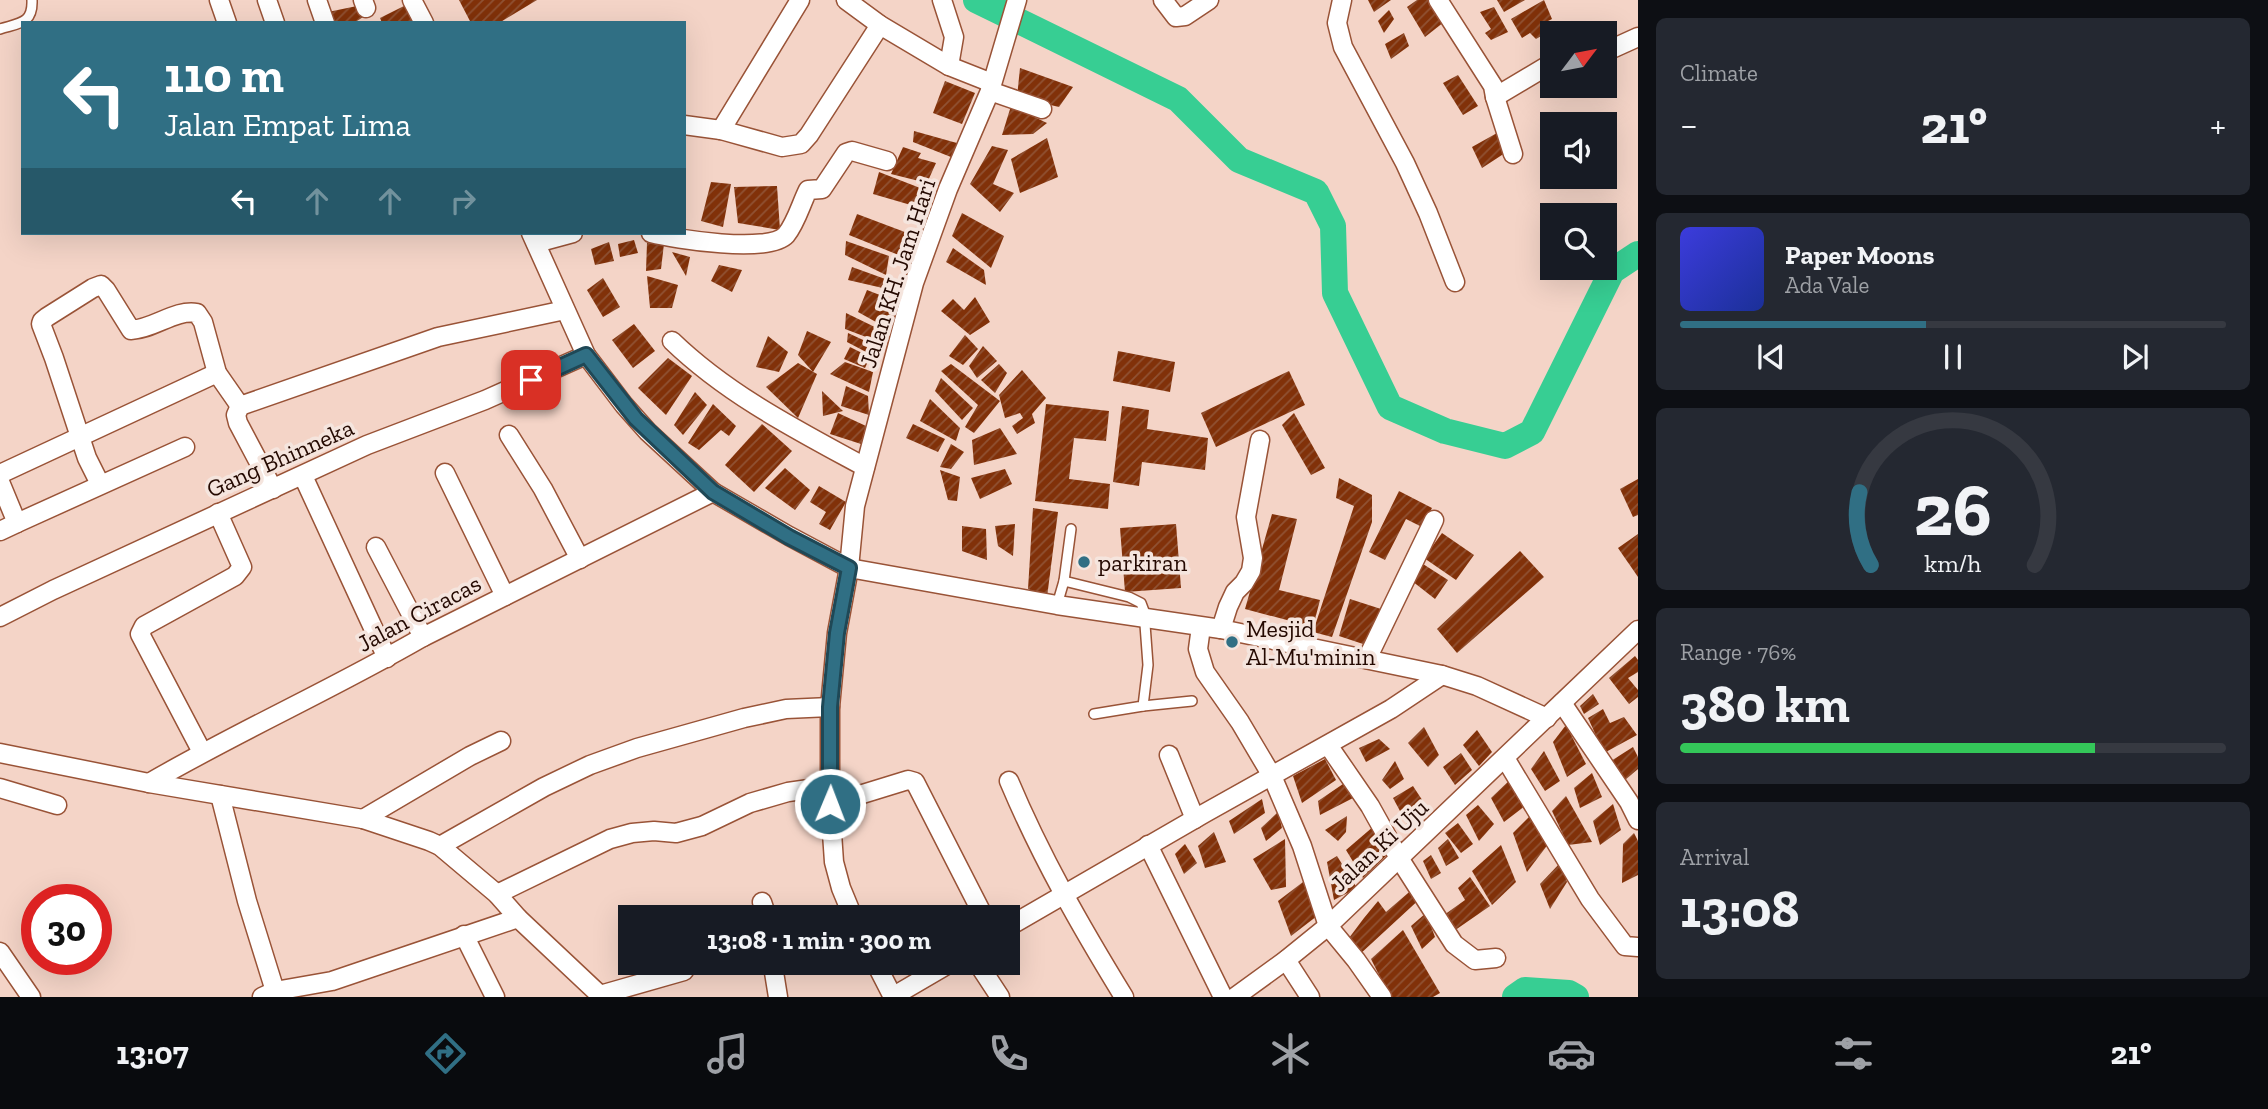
<!DOCTYPE html>
<meta charset="utf-8">
<style>
:root{--surface:#171b24;--page:#242831;--text:#f1f3f6;--muted:#9ea1a6;--line:#363941;--accent:#306f84}
body{margin:0;font-family:"Zilla Slab",serif;background:var(--page);color:var(--text);height:100vh;display:flex;flex-direction:column;font-size:26px;white-space:nowrap}
*{box-sizing:border-box;margin:0}
p{font-size:23px;color:var(--muted)}
.icon{flex:none;width:38px;height:38px;fill:none;stroke:currentColor;stroke-width:2;stroke-linecap:round;stroke-linejoin:round}
.map{position:relative;flex:1;overflow:hidden}
.sheet{display:flex;flex-direction:column;gap:18px;padding:18px;background:#0d0f14;width:630px}
.sheet>*{flex:none}
.banner{position:absolute;left:21px;top:21px;width:665px;height:214px;border-radius:0px;box-shadow:0 7px 28px #0002;background:#306f84;color:#fff;overflow:hidden}
.needle{width:46px;rotate:58deg}
.fabs{position:absolute;left:1540px;top:21px;display:grid;gap:14px}
.fabs a{display:grid;place-items:center;width:77px;height:77px;border-radius:0px;background:var(--surface);box-shadow:0 7px 28px #0002;font-size:35px}
.speed{position:absolute;left:21px;top:884px;display:flex;gap:14px;font-size:35px;font-weight:700;text-align:center}
.speed>*{display:grid;place-content:center;width:91px;height:91px;border-radius:50%;background:var(--surface);box-shadow:0 7px 28px #0002;line-height:1}
.speed .limit{border:10px solid #d22;background:#fff;color:#111}
.pin{position:absolute;display:grid;place-items:center;width:60px;height:60px;color:#fff;margin:-30px;border-radius:14px;box-shadow:0 4px 10px #0006}
.me{position:absolute;width:77px;margin:-38px;rotate:1deg;stroke-linejoin:round;filter:drop-shadow(0 0 5px #0008)}
.turn{display:flex;align-items:center;gap:24px;height:147px;padding:0 28px;font-size:32px}
.turn .icon{width:91px;height:91px;stroke-width:2.5}
.turn b{display:block;font-size:49px;line-height:60px}
.lanes{display:flex;align-items:center;height:66px;padding:0 28px;background:#0003;justify-content:center;gap:35px;direction:ltr}
.lanes .off{opacity:.35}
.big{font-size:52px;font-weight:700;line-height:1.1}
.sheet .card{flex:1;display:flex;flex-direction:column;justify-content:center;gap:10px;min-width:0;padding:0 24px;border-radius:10px;background:var(--page)}
.sheet .dial{align-items:center;gap:0}
.dial svg{height:182px;overflow:visible;fill:none;stroke:var(--line);stroke-width:7;stroke-linecap:round;text-anchor:middle}
.dial text{fill:var(--text);stroke:none}
.song{display:flex;align-items:center;gap:21px}
.cover{width:84px;height:84px;border-radius:10px;background:linear-gradient(135deg,hsl(240 70% 55%),hsl(230 70% 35%))}
.played{height:7px;border-radius:4px;background:linear-gradient(90deg,var(--accent) 45%,var(--line) 45%)}
.keys{display:flex;justify-content:space-around;direction:ltr}
.heat{display:flex;justify-content:space-between;align-items:center;font-size:38px;direction:ltr}
.charge{height:10px;border-radius:5px;background:linear-gradient(90deg,#34c759 76%,var(--line) 0)}
.trip{position:absolute;left:618px;top:905px;width:402px;height:70px;border-radius:0px;background:var(--surface);box-shadow:0 7px 28px #0002;font-weight:700;line-height:70px;text-align:center}
.tabs{display:flex;height:112px;justify-content:space-around;align-items:center;background:#090b0e;color:var(--muted)}
.tabs .icon{width:49px;height:49px}
.tabs .on{color:var(--accent)}
.tabs b{font-size:32px;color:var(--text)}
main{display:flex;flex:1;min-height:0}
.map>svg:first-child{display:block}
.lines{fill:none;stroke-linecap:round;stroke-linejoin:round}
.river{stroke:#37ce93;stroke-width:26}
.building{fill:url(#building-hatch)}
.lane-casing{stroke:#995337;stroke-width:12}
.street-casing{stroke:#995337;stroke-width:21}
.lane{stroke:#fff;stroke-width:9}
.street{stroke:#fff;stroke-width:18}
.route-casing{stroke:#1f4856;stroke-width:18}
.route{stroke:#306f84;stroke-width:12}
.poi-dot{fill:#306f84;stroke:#f5e5de;stroke-width:2.5}
.labels{text-anchor:middle;dominant-baseline:central;stroke-width:7;stroke-linejoin:round;paint-order:stroke}
.street-label{font-size:24px;fill:#240901;stroke:#f5e5de}
.poi-label{font-size:24px;fill:#240901;stroke:#f5e5de;text-anchor:start}
</style>
<main>
<div class="map">
<svg width="1638" height="997" viewBox="0 0 1638 997">
<defs>
<pattern id="building-hatch" width="6" height="6" patternUnits="userSpaceOnUse" patternTransform="scale(1.75)"><rect width="6" height="6" fill="#813109"/><path d="M-1 1l2-2M0 6l6-6M5 7l2-2" fill="none" stroke="#905234"/></pattern>
</defs>
<rect width="100%" height="100%" fill="#f4d4c7"/>
<g class="lines">
<g class="river">
<path d="M976,0L1178,99L1239,160L1316,192L1333,226L1335,293L1390,407L1445,431L1505,446L1532,432L1612,271L1638,254"/>
<path d="M1515,997L1525,990L1569,993L1576,997"/>
</g>
</g>
<g class="building">
<path d="M459,0H537L499,23H471Z"/>
<path d="M1368,0H1391L1374,12Z"/>
<path d="M1417,0H1430L1444,22L1425,37L1407,7Z"/>
<path d="M1497,0H1525L1504,12Z"/>
<path d="M1544,0L1552,19L1546,22L1550,31L1536,39L1530,33L1522,38L1511,19Z"/>
<path d="M406,5L417,23H382L380,18Z"/>
<path d="M357,6L363,17L354,23H335L328,12Z"/>
<path d="M1494,7L1508,32L1491,40L1485,33L1491,29L1480,12Z"/>
<path d="M1389,10L1394,19L1384,33L1378,21Z"/>
<path d="M1404,33L1409,46L1391,59L1385,44Z"/>
<path d="M1020,68L1073,87L1059,107L1017,97Z"/>
<path d="M1458,75L1478,106L1463,115L1443,83Z"/>
<path d="M945,81L975,93L962,124L933,113Z"/>
<path d="M1011,106L1047,123L1033,134L1002,135Z"/>
<path d="M914,131L964,145L956,159L913,142Z"/>
<path d="M1497,133L1505,153L1482,168L1472,147Z"/>
<path d="M1047,138L1058,177L1020,193L1011,159Z"/>
<path d="M992,146L1008,150L993,184L1014,193L1000,212L970,184Z"/>
<path d="M903,147L921,153L918,158L936,163L927,183L891,174Z"/>
<path d="M879,172L933,193L928,210L873,194Z"/>
<path d="M711,182L731,184L723,227L701,221Z"/>
<path d="M777,186L780,230L738,223L734,187Z"/>
<path d="M962,213L1004,236L991,268L952,236Z"/>
<path d="M857,214L918,237L906,258L849,235Z"/>
<path d="M634,240L638,253L620,257L618,244Z"/>
<path d="M846,241L889,256L886,275L845,255Z"/>
<path d="M609,242L614,261L595,265L591,249Z"/>
<path d="M647,243L664,244L661,269L646,271Z"/>
<path d="M953,248L984,270L986,285L946,262Z"/>
<path d="M672,252L690,257L686,276Z"/>
<path d="M719,265L742,270L732,292L711,281Z"/>
<path d="M852,267L888,280L887,289L848,280Z"/>
<path d="M647,276L678,285L672,308H650Z"/>
<path d="M603,278L620,307L603,317L587,290Z"/>
<path d="M867,290L903,304L894,332L858,312Z"/>
<path d="M975,297L990,322L970,335L941,311L953,299L964,310Z"/>
<path d="M846,313L883,331L882,343L845,329Z"/>
<path d="M634,324L655,351L633,368L612,340Z"/>
<path d="M807,331L831,342L813,372L798,355Z"/>
<path d="M848,333L874,345L868,353L847,342Z"/>
<path d="M965,335L978,349L963,365L949,356Z"/>
<path d="M768,336L788,352L779,372L756,367Z"/>
<path d="M983,346L997,361L977,378L969,366Z"/>
<path d="M850,347L870,357L865,368L844,359Z"/>
<path d="M1118,351L1175,362L1170,392L1113,381Z"/>
<path d="M668,358L692,376L666,415L638,388Z"/>
<path d="M845,362L873,372L869,392L830,374Z"/>
<path d="M798,363L817,374L798,418L766,387Z"/>
<path d="M951,364L1000,401L974,433L965,427L978,405L941,371Z"/>
<path d="M999,364L1007,373L995,393L981,380Z"/>
<path d="M1022,370L1046,398L1032,414L1035,423L1017,434L1012,426L1023,418L1020,413L1005,418L999,395Z"/>
<path d="M1289,371L1305,405L1216,447L1201,413Z"/>
<path d="M941,378L973,408L962,420L935,391Z"/>
<path d="M846,386L868,396L869,415L841,406Z"/>
<path d="M822,391L843,411L823,416Z"/>
<path d="M695,392L707,405L683,435L674,425Z"/>
<path d="M930,399L960,428L956,441L920,421Z"/>
<path d="M713,404L736,426L729,436L721,430L699,450L688,443Z"/>
<path d="M1046,404L1109,411L1106,441L1074,438L1069,479L1110,484L1108,509L1035,501Z"/>
<path d="M1122,406L1149,410L1147,429L1208,438L1205,470L1142,462L1139,486L1113,482Z"/>
<path d="M838,413L866,426L861,444L830,434Z"/>
<path d="M1294,413L1325,468L1311,475L1282,425Z"/>
<path d="M762,424L792,451L754,492L725,465Z"/>
<path d="M913,424L945,439L938,452L906,438Z"/>
<path d="M1000,428L1017,454L974,465L972,440Z"/>
<path d="M951,444L964,452L951,469L940,467Z"/>
<path d="M785,468L810,490L795,510L765,488Z"/>
<path d="M1005,469L1012,484L980,499L971,478Z"/>
<path d="M940,470L960,477L957,501L948,500Z"/>
<path d="M1339,478L1372,495V522L1332,637L1313,632L1354,506L1336,498Z"/>
<path d="M1638,479V515L1633,517L1620,489Z"/>
<path d="M819,486L846,502L830,530L819,524L826,512L810,502Z"/>
<path d="M1399,491L1432,508L1422,527L1406,519L1385,560L1369,552Z"/>
<path d="M1033,508L1058,512L1047,597L1028,589Z"/>
<path d="M1272,514L1297,519L1279,590L1320,600L1313,627L1245,609Z"/>
<path d="M1015,524L1013,556L998,546L995,526Z"/>
<path d="M1176,524L1181,588L1125,592L1120,528Z"/>
<path d="M962,526L986,529L987,560L962,551Z"/>
<path d="M1442,533L1474,555L1456,580L1424,558Z"/>
<path d="M1638,534V577L1618,548Z"/>
<path d="M1520,551L1544,577L1457,653L1437,629Z"/>
<path d="M1423,564L1448,580L1435,599L1412,581Z"/>
<path d="M1350,599L1381,609L1366,645L1339,636Z"/>
<path d="M1635,656L1638,660V672L1628,678L1638,690V697L1629,704L1609,678Z"/>
<path d="M1593,694L1599,704L1584,714L1580,706Z"/>
<path d="M1603,709L1610,723L1624,717L1637,735L1604,753L1588,718Z"/>
<path d="M1566,725L1586,764L1567,777L1553,742Z"/>
<path d="M1424,727L1439,755L1428,767L1408,743Z"/>
<path d="M1477,730L1492,752L1479,766L1463,745Z"/>
<path d="M1379,739L1390,749L1366,762L1359,748Z"/>
<path d="M1633,747L1638,757V769L1625,780L1611,761Z"/>
<path d="M1544,751L1560,781L1545,791L1531,769Z"/>
<path d="M1461,753L1472,770L1455,785L1443,767Z"/>
<path d="M1325,759L1336,780L1302,803L1293,776Z"/>
<path d="M1395,761L1404,779L1390,789L1382,780Z"/>
<path d="M1592,773L1602,797L1580,808L1574,788Z"/>
<path d="M1513,777L1529,803L1504,822L1491,798Z"/>
<path d="M1343,784L1353,798L1320,815L1318,801Z"/>
<path d="M1413,786L1430,812L1407,824L1393,798Z"/>
<path d="M1566,796L1592,842L1568,845L1552,811Z"/>
<path d="M1262,799L1265,813L1234,834L1229,821Z"/>
<path d="M1613,804L1621,830L1600,845L1593,821Z"/>
<path d="M1478,805L1494,824L1479,841L1466,815Z"/>
<path d="M1535,811L1549,843L1527,872L1513,833Z"/>
<path d="M1278,812L1282,828L1266,841L1261,828Z"/>
<path d="M1347,816L1346,832L1338,841L1325,830Z"/>
<path d="M1458,823L1473,844L1461,853L1445,833Z"/>
<path d="M1374,826L1388,854L1363,878L1346,850Z"/>
<path d="M1214,832L1226,862L1205,868L1198,846Z"/>
<path d="M1634,833L1638,841V875L1622,883L1623,844Z"/>
<path d="M1285,839L1286,887L1271,890L1253,859Z"/>
<path d="M1448,839L1459,858L1446,866L1438,848Z"/>
<path d="M1185,844L1197,863L1184,874L1175,854Z"/>
<path d="M1501,845L1516,882L1492,905L1472,871Z"/>
<path d="M1431,855L1441,873L1431,879L1423,861Z"/>
<path d="M1337,856L1357,888L1334,900L1327,862Z"/>
<path d="M1561,862L1567,882L1550,909L1540,884Z"/>
<path d="M1470,877L1490,906L1451,933L1444,915L1465,900L1458,888Z"/>
<path d="M1303,882L1317,916L1291,936L1278,901Z"/>
<path d="M1415,887L1423,896L1359,955L1349,938L1364,918L1378,901L1386,912Z"/>
<path d="M1426,913L1435,937L1422,949L1411,926Z"/>
<path d="M1403,930L1440,993L1433,997H1390L1371,959Z"/>
</g>
<g class="lines">
<defs>
<g id="lane">
<path d="M0,29C19,23 33,24 32,0"/>
<path d="M1064,581L1071,529"/>
<path d="M1057,605L1064,581L1129,597L1141,603L1144,611L1148,665L1143,706L1094,714"/>
<path d="M1143,706L1192,701"/>
</g>
<g id="street">
<path d="M219,0L227,23"/>
<path d="M267,0L275,23"/>
<path d="M317,0L325,23"/>
<path d="M363,0L366,8"/>
<path d="M412,0L424,23"/>
<path d="M846,0L880,25L949,66L992,83"/>
<path d="M942,0L954,37L949,66"/>
<path d="M1163,0L1176,17L1185,16L1209,0"/>
<path d="M1342,0L1337,23L1343,47L1405,163L1428,213L1455,282"/>
<path d="M1438,0L1493,86L1495,97L1513,154"/>
<path d="M1605,52L1638,37"/>
<path d="M990,91L1042,109"/>
<path d="M1495,97L1552,63"/>
<path d="M684,125L721,130L782,147L801,144L809,135L880,25"/>
<path d="M721,130L800,0"/>
<path d="M531,233L586,355L624,405L648,432L713,492L789,536L849,568L1057,605L1221,629L1442,675L1477,686L1547,718"/>
<path d="M651,233C675,239 769,254 786,235C796,223 801,204 808,190L822,189L846,153L852,151L887,161"/>
<path d="M536,243L573,233"/>
<path d="M672,341C728,395 797,430 865,467"/>
<path d="M509,435L543,489L580,559"/>
<path d="M445,473L505,596"/>
<path d="M0,474L217,373"/>
<path d="M303,476L387,658"/>
<path d="M0,482L17,523L0,531"/>
<path d="M100,484L87,458L54,358L41,324L42,321L47,317L93,288L101,285L106,290L131,330C154,329 175,309 197,313L203,322L217,373L240,406"/>
<path d="M273,489L238,423L236,415L240,406L438,337L565,310"/>
<path d="M17,523L185,447"/>
<path d="M376,547L423,637"/>
<path d="M0,617L53,590L367,445L485,400L586,355"/>
<path d="M1201,627L1198,649L1205,672L1240,722L1272,776L1302,846L1328,926L1356,960L1382,997"/>
<path d="M1221,629L1228,607L1235,592L1244,583L1251,571L1253,558L1246,517L1260,440"/>
<path d="M1367,659L1434,520"/>
<path d="M1562,703L1629,802L1638,820"/>
<path d="M1328,745L1370,806L1399,858L1454,944L1475,960L1496,958"/>
<path d="M202,752L140,634L144,626L235,576L242,567L218,513"/>
<path d="M0,753L149,783L363,819L429,841L440,846L497,894L518,918L602,997"/>
<path d="M1169,755L1195,819"/>
<path d="M1505,758L1590,899L1625,946L1638,947"/>
<path d="M1009,781C1041,857 1081,927 1124,997"/>
<path d="M149,783C239,731 333,689 423,637L713,492"/>
<path d="M0,788L57,805"/>
<path d="M220,795L247,901L275,991"/>
<path d="M830,804L908,780L915,782L984,917"/>
<path d="M363,819L470,756L501,741"/>
<path d="M1148,845L1223,997"/>
<path d="M440,846L544,787L590,765L637,748L744,718L786,709L830,707"/>
<path d="M497,894L610,839L632,833L654,831L676,833L702,826L750,803L788,792L830,786"/>
<path d="M762,902L767,917"/>
<path d="M853,917L841,888L834,862L830,804V707L837,633L849,568L855,506L914,283L948,189L990,91L1017,0"/>
<path d="M1008,927L1205,813L1391,709L1442,675"/>
<path d="M464,935L495,997"/>
<path d="M0,952L31,997"/>
<path d="M1286,960L1310,997"/>
<path d="M776,962L773,966L778,997"/>
<path d="M875,962L893,997"/>
<path d="M977,962L1000,997"/>
<path d="M600,995L684,971"/>
<path d="M262,997L275,991L332,981L518,918"/>
<path d="M892,997L952,962"/>
<path d="M1235,997L1286,960L1328,926L1638,630"/>
</g>
</defs>
<use href="#lane" class="lane-casing"/>
<use href="#street" class="street-casing"/>
<use href="#lane" class="lane"/>
<use href="#street" class="street"/>
</g>
<g class="lines">
<defs>
<path id="route" d="M531,380L586,355L636,419L713,492L789,537L849,568L837,633L830,707V804"/>
</defs>
<use href="#route" class="route-casing"/>
<use href="#route" class="route"/>
</g>
<g class="poi-dot">
<circle cx="1084" cy="562" r="7"/>
<circle cx="1232" cy="642" r="7"/>
</g>
<g class="labels">
<g class="street-label">
<text transform="translate(897 273) rotate(-72)">Jalan KH. Jam Hari</text>
<text transform="translate(280 458) rotate(-24)">Gang Bhinneka</text>
<text transform="translate(419 613) rotate(-28)">Jalan Ciracas</text>
<text transform="translate(1379 845) rotate(-43)">Jalan Ki Uju</text>
</g>
<g class="poi-label">
<text x="1098" y="562">parkiran</text>
<text x="1246" y="628">Mesjid<tspan x="1246" dy="28">Al-Mu'minin</tspan></text>
</g>
</g>
</svg>
<div class="fabs">
<a><svg class="needle" viewBox="-14 -14 28 28"><path d="M0-13l5 13h-10z" fill="#e53935"/><path d="M0 13l5-13h-10z" fill="#9ea1a6"/></svg></a>
<a><svg class="icon" aria-label="sound" viewBox="0 0 24 24"><path d="M4 9h4l5-4v14l-5-4H4zM17 9q2 3 0 6"/></svg></a>
<a><svg class="icon" aria-label="search" viewBox="0 0 24 24"><circle cx="10" cy="10" r="6"/><path d="M15 15l6 6"/></svg></a>
</div>
<div class="speed"><div class="limit">30</div></div>
<div class="pin" style="left:531px;top:380px;background:#d93025"><svg class="icon" aria-label="arrive" viewBox="0 0 24 24"><path d="M6 21V4h12l-3 4 3 4H6"/></svg></div>
<svg class="me" style="left:830px;top:804px" viewBox="-20 -20 40 40"><circle r="17" fill="#306f84" stroke="#fff" stroke-width="3"/><path d="M0-11L8 9 0 5-8 9z" fill="#fff"/></svg>
<div class="trip">13:08 · 1 min · 300 m</div>
<div class="banner">
<div class="turn"><svg class="icon" aria-label="left" viewBox="0 0 24 24"><path d="M17 20v-9H6M10 6l-5 5 5 5"/></svg><div><b>110 m</b>Jalan Empat Lima</div></div>
<div class="lanes"><svg class="icon" aria-label="left" viewBox="0 0 24 24"><path d="M17 20v-9H6M10 6l-5 5 5 5"/></svg><svg class="icon off" aria-label="ahead" viewBox="0 0 24 24"><path d="M12 20V5M6 11l6-6 6 6"/></svg><svg class="icon off" aria-label="ahead" viewBox="0 0 24 24"><path d="M12 20V5M6 11l6-6 6 6"/></svg><svg class="icon off" aria-label="right" viewBox="0 0 24 24"><path d="M7 20v-9h11M14 6l5 5-5 5"/></svg></div>
</div>
</div>
<section class="sheet">
<div class="card"><p>Climate</p>
<div class="heat"><a>−</a><b class="big">21°</b><a>+</a></div>
</div>
<div class="card">
<div class="song"><i class="cover"></i><div><b>Paper Moons</b><p>Ada Vale</p></div></div>
<div class="played"></div>
<div class="keys"><svg class="icon" aria-label="previous" viewBox="0 0 24 24"><path d="M18 5L8 12l10 7zM5 5v14"/></svg><svg class="icon" aria-label="pause" viewBox="0 0 24 24"><path d="M8 5v14M16 5v14"/></svg><svg class="icon" aria-label="next" viewBox="0 0 24 24"><path d="M6 5l10 7-10 7zM19 5v14"/></svg></div>
</div>
<div class="card dial"><svg viewBox="0 0 100 80">
<path d="M14 69A42 42 0 1 1 86 69"/>
<path d="M14 69A42 42 0 0 1 9 37" stroke="#306f84"/>
<text x="50" y="56" font-size="32" font-weight="700">26</text>
<text x="50" y="72" font-size="11">km/h</text>
</svg></div>
<div class="card"><p>Range · 76%</p><b class="big">380 km</b><div class="charge"></div></div>
<div class="card"><p>Arrival</p><b class="big">13:08</b></div>
</section>
</main>
<nav class="tabs">
<b>13:07</b>
<svg class="icon on" aria-label="directions" viewBox="0 0 24 24"><path d="M12 3l9 9-9 9-9-9zM9 14v-3h6M13 9l2 2-2 2"/></svg>
<svg class="icon" aria-label="music" viewBox="0 0 24 24"><path d="M9 18V5l10-2v13"/><circle cx="6" cy="18" r="3"/><circle cx="16" cy="16" r="3"/></svg>
<svg class="icon" aria-label="phone" viewBox="0 0 24 24"><path d="M5 4h4l2 5-3 2q2 4 5 5l2-3 5 2v4C11 20 4 13 5 4z"/></svg>
<svg class="icon" aria-label="climate" viewBox="0 0 24 24"><path d="M12 3v18M4 7l16 10M4 17L20 7"/></svg>
<svg class="icon" aria-label="car" viewBox="0 0 24 24"><path d="M5 17H2v-5l4-1 3-4h7l3 4 3 1v5h-3M9 17h6M6 11h13"/><circle cx="7" cy="17" r="2"/><circle cx="17" cy="17" r="2"/></svg>
<svg class="icon" aria-label="filters" viewBox="0 0 24 24"><path d="M4 7h16M4 17h16"/><circle cx="9" cy="7" r="2"/><circle cx="15" cy="17" r="2"/></svg>
<b>21°</b>
</nav>
